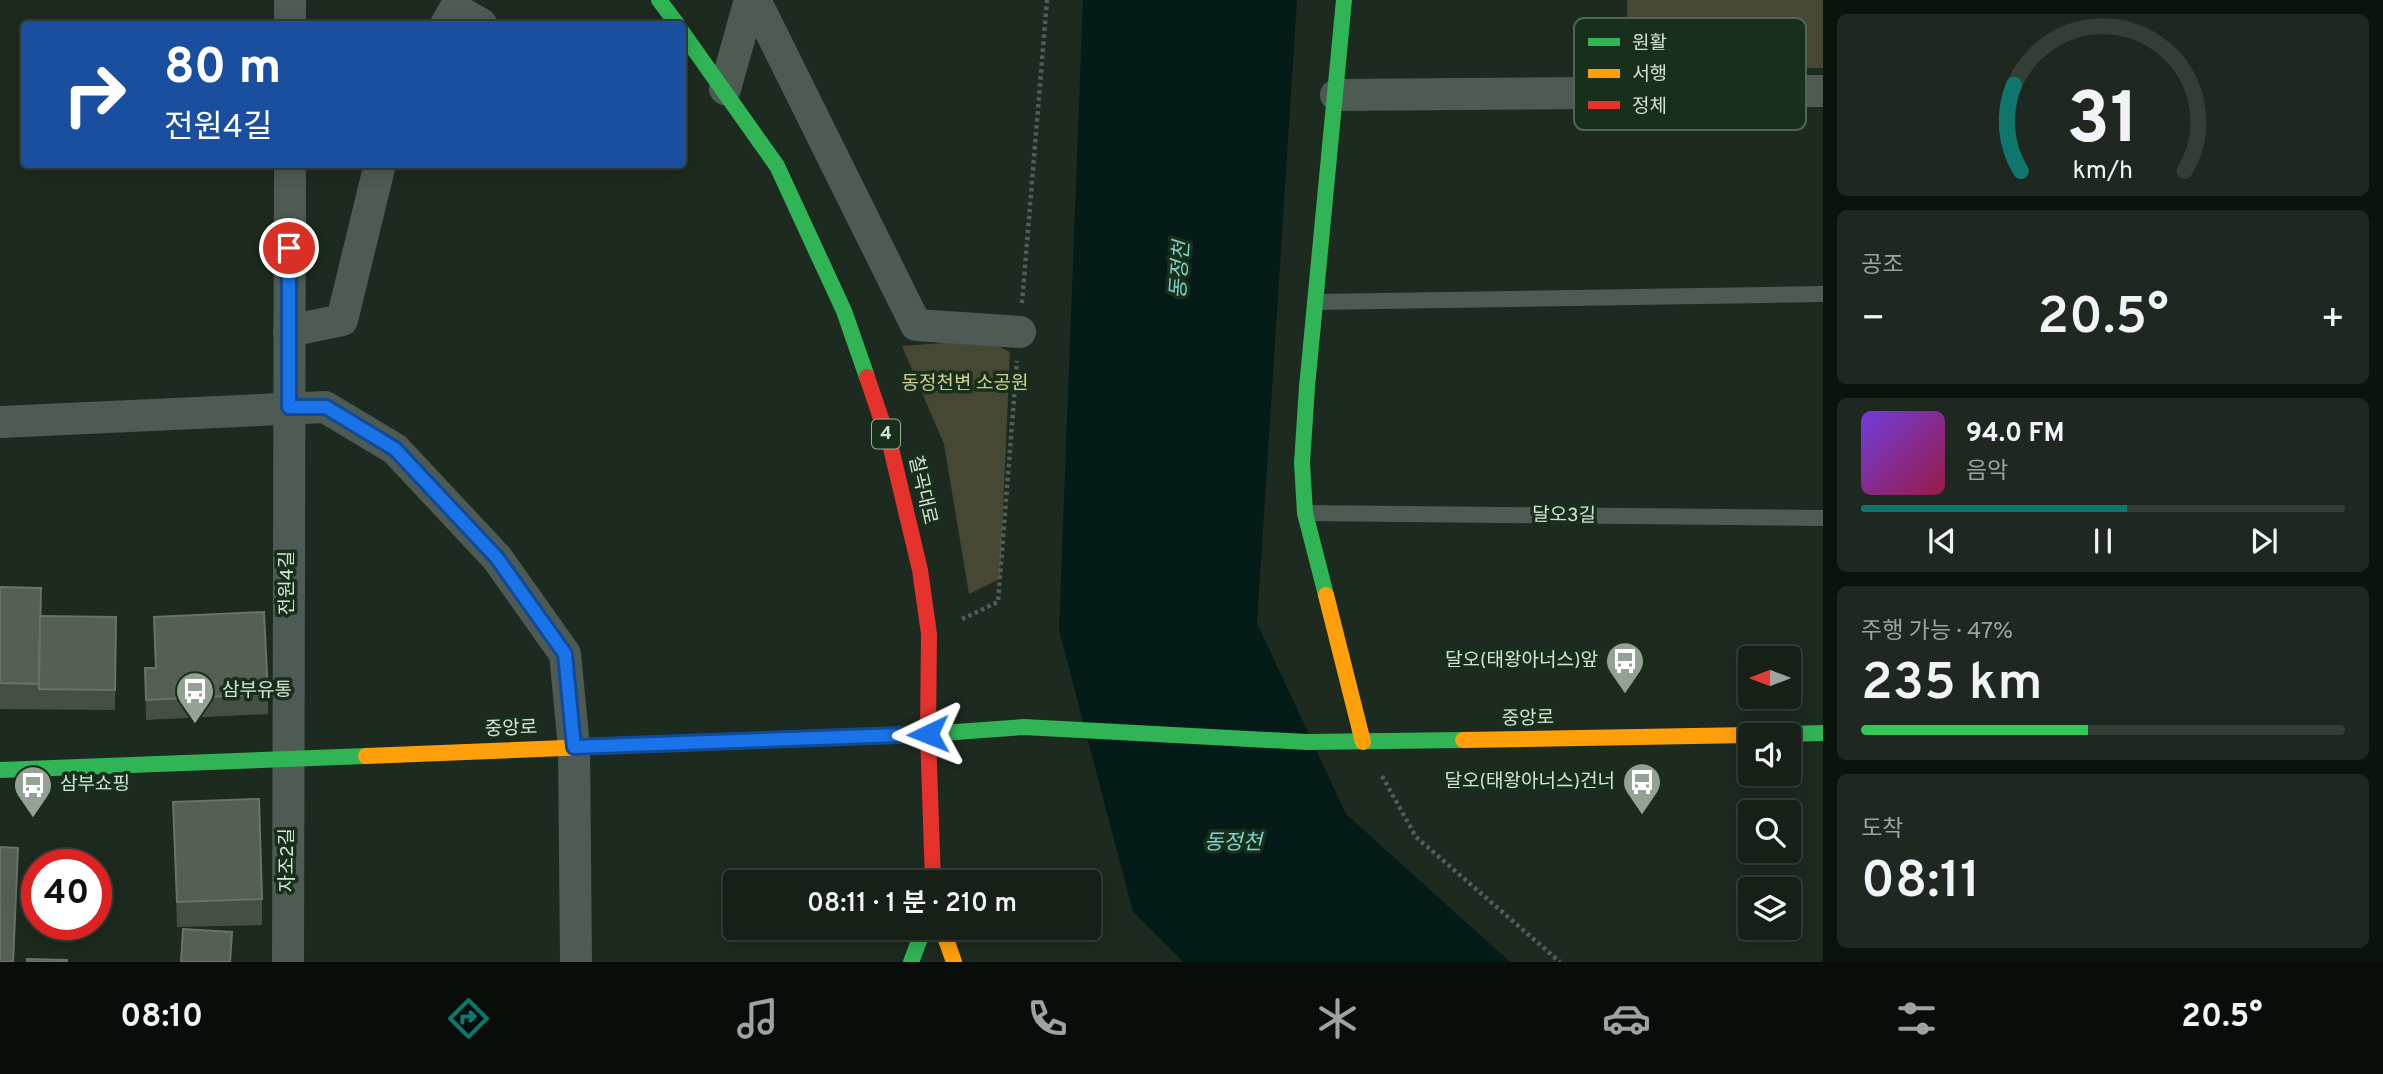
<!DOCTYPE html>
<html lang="ko">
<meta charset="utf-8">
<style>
:root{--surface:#162017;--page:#1f2820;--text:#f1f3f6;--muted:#9ea3a1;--line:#353e36;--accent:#0f766e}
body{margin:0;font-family:Overpass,"Noto Sans KR",sans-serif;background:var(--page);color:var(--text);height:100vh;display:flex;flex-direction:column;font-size:26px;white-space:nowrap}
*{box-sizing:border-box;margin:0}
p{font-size:23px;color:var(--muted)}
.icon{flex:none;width:38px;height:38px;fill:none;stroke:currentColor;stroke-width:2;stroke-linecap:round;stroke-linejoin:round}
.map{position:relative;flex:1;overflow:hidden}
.details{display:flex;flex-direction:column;gap:14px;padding:14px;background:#0c120d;width:560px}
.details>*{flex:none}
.guide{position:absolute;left:21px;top:21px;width:665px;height:147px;border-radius:7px;box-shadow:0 4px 18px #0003,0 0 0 2px var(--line);background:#1a4fa0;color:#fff;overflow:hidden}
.needle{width:46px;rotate:270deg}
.buttons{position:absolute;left:1738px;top:646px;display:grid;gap:14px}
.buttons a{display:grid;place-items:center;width:63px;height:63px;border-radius:7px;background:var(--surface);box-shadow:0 4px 18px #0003,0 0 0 2px var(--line);font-size:35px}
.speed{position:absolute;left:21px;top:849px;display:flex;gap:14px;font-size:35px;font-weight:700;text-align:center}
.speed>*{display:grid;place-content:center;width:91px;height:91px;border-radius:50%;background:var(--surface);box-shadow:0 4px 18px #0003,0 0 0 2px var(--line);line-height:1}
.speed .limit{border:10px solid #d22;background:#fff;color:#111}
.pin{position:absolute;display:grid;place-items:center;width:60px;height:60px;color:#fff;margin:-30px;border:4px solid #fff;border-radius:50%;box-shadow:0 2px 7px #0007}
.me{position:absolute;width:77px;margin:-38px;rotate:268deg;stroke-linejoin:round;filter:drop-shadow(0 0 5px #0008)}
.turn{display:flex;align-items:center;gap:24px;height:147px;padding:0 28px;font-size:32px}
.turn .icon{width:91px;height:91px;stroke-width:2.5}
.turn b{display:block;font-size:49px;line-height:60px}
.big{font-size:52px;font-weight:600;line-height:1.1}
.details .tile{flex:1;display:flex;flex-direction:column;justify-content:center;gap:10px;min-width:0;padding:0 24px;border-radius:10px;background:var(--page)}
.details .dial{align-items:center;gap:0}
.dial svg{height:182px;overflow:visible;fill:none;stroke:var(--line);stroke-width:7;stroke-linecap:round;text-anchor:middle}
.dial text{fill:var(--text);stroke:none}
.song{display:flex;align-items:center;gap:21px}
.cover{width:84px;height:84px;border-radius:10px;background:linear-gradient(135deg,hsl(260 70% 55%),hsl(340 70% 35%))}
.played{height:7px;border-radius:4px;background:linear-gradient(90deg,var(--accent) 55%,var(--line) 55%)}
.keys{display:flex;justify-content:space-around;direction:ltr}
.heat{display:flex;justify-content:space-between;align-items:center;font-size:38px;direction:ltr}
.charge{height:10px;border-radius:5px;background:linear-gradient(90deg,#34c759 47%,var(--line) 0)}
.trip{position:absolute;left:723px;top:870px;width:378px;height:70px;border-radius:7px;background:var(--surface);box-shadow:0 4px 18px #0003,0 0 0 2px var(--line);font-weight:600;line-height:70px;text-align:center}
.dock{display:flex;height:112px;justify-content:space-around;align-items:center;background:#090d09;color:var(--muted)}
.dock .icon{width:49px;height:49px}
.dock .selected{color:var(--accent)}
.dock b{font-size:32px;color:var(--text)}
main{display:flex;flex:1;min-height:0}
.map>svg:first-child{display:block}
.green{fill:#474834}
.water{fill:#041b18}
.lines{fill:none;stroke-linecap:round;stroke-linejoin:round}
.path{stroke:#525d56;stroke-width:4.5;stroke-dasharray:3.5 3.5;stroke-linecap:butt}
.lane{stroke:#4d5b54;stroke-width:16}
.street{stroke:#4d5b54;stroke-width:32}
.fast{stroke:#30b455;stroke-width:16}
.slow{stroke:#ff9f0a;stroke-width:16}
.jam{stroke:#e5322d;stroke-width:16}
.wall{fill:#464f44}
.shaded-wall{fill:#2f3a2f}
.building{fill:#555f54;stroke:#697368;stroke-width:2}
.route-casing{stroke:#114b97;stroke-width:18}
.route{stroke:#1a73e8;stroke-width:12}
.labels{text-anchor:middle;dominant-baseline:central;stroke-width:7;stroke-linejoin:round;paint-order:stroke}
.shield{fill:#182f1b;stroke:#9cac9d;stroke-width:2}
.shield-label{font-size:18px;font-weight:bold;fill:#d4e2d5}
.park-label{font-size:19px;fill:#d1d091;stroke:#182f1b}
.street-label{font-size:19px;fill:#d4e2d5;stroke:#182f1b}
.poi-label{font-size:19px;fill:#d4e2d5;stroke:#182f1b;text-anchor:end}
.water-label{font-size:21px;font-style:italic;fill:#81d4cb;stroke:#182f1b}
.key{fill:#182f1b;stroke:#506553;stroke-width:2}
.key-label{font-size:19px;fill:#d4e2d5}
</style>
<main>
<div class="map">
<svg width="1823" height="962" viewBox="0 0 1823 962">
<rect width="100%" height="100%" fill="#1d2a1f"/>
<g class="green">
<path d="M1627,0H1823V68L1628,71Z"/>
<path d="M986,340L1010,352L1000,579L969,594L944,444L902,346Z"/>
</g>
<path class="water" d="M1083,0H1297L1257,623L1346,814L1510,962H1183L1133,912L1059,630Z"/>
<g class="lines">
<g class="path">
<path d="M1022,303L1047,0"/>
<path d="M962,619L998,602L1017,361"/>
<path d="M1382,776L1416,837L1560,962"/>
</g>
<g class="lane">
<path d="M1316,302L1823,294"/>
<path d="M1305,513L1823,518"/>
</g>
<g class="street">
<path d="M755,0L916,325L1020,332"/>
<path d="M290,24V0"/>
<path d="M446,24L455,9L481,24"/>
<path d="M725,89L750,0"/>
<path d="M1336,95L1823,91"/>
<path d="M289,331L342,320L380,164"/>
<path d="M0,422L325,407L395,449L497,558L565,654L574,747L576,962"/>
<path d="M288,962L290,164"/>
</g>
<g class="fast">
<path d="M659,0L677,24"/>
<path d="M682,32L777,166L844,311L867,377"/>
<path d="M1326,595L1305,513L1302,463L1307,387L1344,0"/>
<path d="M942,733L1024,727L1307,742L1463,740"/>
<path d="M1757,735L1823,733"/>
<path d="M0,770L366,756"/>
<path d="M911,962L924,928"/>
</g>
<g class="slow">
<path d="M1326,595L1363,742"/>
<path d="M1463,740L1750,735"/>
<path d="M366,756L942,733"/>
<path d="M942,928L954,962"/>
</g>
<path class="jam" d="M867,377L891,448L920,570L929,634L928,734L933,882"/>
</g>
<g class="wall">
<path d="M0,587L41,616L116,617L115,710L0,709Z"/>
<path d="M154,617L268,694V714L146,720L145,668H155Z"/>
<path d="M173,802L262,899V925L177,927Z"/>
</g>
<path class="shaded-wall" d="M18,848V873L14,962H13Z"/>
<g class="building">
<path d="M0,587L41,588L39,684L0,683Z"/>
<path d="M264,612L268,694L146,700L145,668H156L154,617Z"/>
<path d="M40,616L116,617L115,690L39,689Z"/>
<path d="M259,799L262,899L177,902L173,802Z"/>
<path d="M0,847L18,848L13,962H0Z"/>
<path d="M183,929L232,932L230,962H181Z"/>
<path d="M27,959L67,960V962H27Z"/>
</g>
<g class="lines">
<defs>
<path id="route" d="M289,248V407H326L395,449L497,558L565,654L574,747L928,734"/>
</defs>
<use href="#route" class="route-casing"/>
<use href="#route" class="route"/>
</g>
<defs>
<symbol id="bus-pin" viewBox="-11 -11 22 30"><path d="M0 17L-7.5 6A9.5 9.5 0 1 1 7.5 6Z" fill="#94a295" stroke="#182f1b"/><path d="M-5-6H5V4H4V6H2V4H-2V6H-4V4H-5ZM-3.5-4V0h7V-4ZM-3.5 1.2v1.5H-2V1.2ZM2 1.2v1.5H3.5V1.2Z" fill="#fff"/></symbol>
</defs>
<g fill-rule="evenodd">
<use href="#bus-pin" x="1603" y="639" width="44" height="60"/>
<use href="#bus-pin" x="173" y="669" width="44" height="60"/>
<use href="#bus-pin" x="1620" y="760" width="44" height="60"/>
<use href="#bus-pin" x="11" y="763" width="44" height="60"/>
</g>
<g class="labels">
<rect class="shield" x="872" y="419.5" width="28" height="29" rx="5"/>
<g class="shield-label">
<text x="886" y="434">4</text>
</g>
<g class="park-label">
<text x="965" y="384">동정천변 소공원</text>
</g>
<g class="street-label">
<text transform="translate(922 490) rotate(77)">칠곡대로</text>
<text transform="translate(1564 516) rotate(1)">달오3길</text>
<text transform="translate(288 583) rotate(-90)">전원4길</text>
<text transform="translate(1528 719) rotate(-1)">중앙로</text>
<text transform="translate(511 729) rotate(-2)">중앙로</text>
<text transform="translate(288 860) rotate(-90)">자조2길</text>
</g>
<g class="poi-label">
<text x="1598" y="661">달오(태왕아너스)앞</text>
<text x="222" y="691" text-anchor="start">삼부유통</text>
<text x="1615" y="782">달오(태왕아너스)건너</text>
<text x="60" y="785" text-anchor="start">삼부쇼핑</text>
</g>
<g class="water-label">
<text transform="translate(1181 270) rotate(-86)">동정천</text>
<text x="1233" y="843">동정천</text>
</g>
</g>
<rect x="1574" y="18" width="232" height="112" rx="10" class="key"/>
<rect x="1588" y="38" width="32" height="8" fill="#30b455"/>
<rect x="1588" y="69" width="32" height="9" fill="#ff9f0a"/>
<rect x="1588" y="101" width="32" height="8" fill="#e5322d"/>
<g class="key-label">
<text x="1632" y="49">원활</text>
<text x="1632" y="80">서행</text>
<text x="1632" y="112">정체</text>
</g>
</svg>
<div class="buttons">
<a><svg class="needle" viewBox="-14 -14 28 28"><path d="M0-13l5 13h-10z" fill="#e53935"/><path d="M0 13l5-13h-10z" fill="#9ea3a1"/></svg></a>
<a><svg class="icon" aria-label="sound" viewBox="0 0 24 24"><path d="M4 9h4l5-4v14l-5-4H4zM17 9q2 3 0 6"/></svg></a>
<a><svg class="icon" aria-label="search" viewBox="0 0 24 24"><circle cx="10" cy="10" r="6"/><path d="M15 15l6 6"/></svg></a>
<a><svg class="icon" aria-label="layers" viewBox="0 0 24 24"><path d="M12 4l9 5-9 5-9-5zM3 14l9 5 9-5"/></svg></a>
</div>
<div class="speed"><div class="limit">40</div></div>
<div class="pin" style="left:289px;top:248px;background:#d93025"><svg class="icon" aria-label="arrive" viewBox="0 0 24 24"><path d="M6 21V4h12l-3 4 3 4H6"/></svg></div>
<svg class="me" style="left:928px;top:734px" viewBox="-20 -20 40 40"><path d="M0-17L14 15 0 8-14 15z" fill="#1a73e8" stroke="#fff" stroke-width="4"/></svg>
<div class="trip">08:11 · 1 분 · 210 m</div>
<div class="guide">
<div class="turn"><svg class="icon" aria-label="right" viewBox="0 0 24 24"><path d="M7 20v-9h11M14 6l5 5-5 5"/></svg><div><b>80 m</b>전원4길</div></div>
</div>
</div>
<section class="details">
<div class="tile dial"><svg viewBox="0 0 100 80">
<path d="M14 69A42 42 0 1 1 86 69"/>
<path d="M14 69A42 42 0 0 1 11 31" stroke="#0f766e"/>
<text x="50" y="56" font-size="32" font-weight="700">31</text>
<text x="50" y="72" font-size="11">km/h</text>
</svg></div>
<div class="tile"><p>공조</p>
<div class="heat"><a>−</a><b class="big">20.5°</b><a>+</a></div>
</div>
<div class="tile">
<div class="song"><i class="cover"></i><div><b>94.0 FM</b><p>음악</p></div></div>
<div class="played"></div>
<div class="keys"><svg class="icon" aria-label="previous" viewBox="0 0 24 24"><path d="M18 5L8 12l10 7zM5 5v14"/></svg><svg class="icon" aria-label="pause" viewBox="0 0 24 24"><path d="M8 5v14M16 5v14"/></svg><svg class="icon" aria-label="next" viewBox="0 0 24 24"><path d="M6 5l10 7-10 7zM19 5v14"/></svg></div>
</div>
<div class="tile"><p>주행 가능 · 47%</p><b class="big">235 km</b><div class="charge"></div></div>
<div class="tile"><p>도착</p><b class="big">08:11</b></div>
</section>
</main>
<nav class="dock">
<b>08:10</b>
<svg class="icon selected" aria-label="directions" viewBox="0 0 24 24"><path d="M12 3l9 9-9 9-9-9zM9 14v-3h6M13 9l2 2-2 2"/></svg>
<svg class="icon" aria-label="music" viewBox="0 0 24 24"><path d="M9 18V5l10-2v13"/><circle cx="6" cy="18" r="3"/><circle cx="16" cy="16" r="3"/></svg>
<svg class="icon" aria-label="phone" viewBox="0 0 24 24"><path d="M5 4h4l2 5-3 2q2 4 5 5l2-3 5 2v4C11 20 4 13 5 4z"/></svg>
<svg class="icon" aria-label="climate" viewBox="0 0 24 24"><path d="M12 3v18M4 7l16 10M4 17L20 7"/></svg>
<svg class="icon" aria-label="car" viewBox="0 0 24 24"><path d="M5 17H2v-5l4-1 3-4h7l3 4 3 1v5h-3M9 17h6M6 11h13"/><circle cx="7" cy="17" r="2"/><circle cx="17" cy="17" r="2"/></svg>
<svg class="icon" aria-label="filters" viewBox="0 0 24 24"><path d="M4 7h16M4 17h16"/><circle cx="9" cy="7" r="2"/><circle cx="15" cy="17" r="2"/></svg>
<b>20.5°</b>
</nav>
